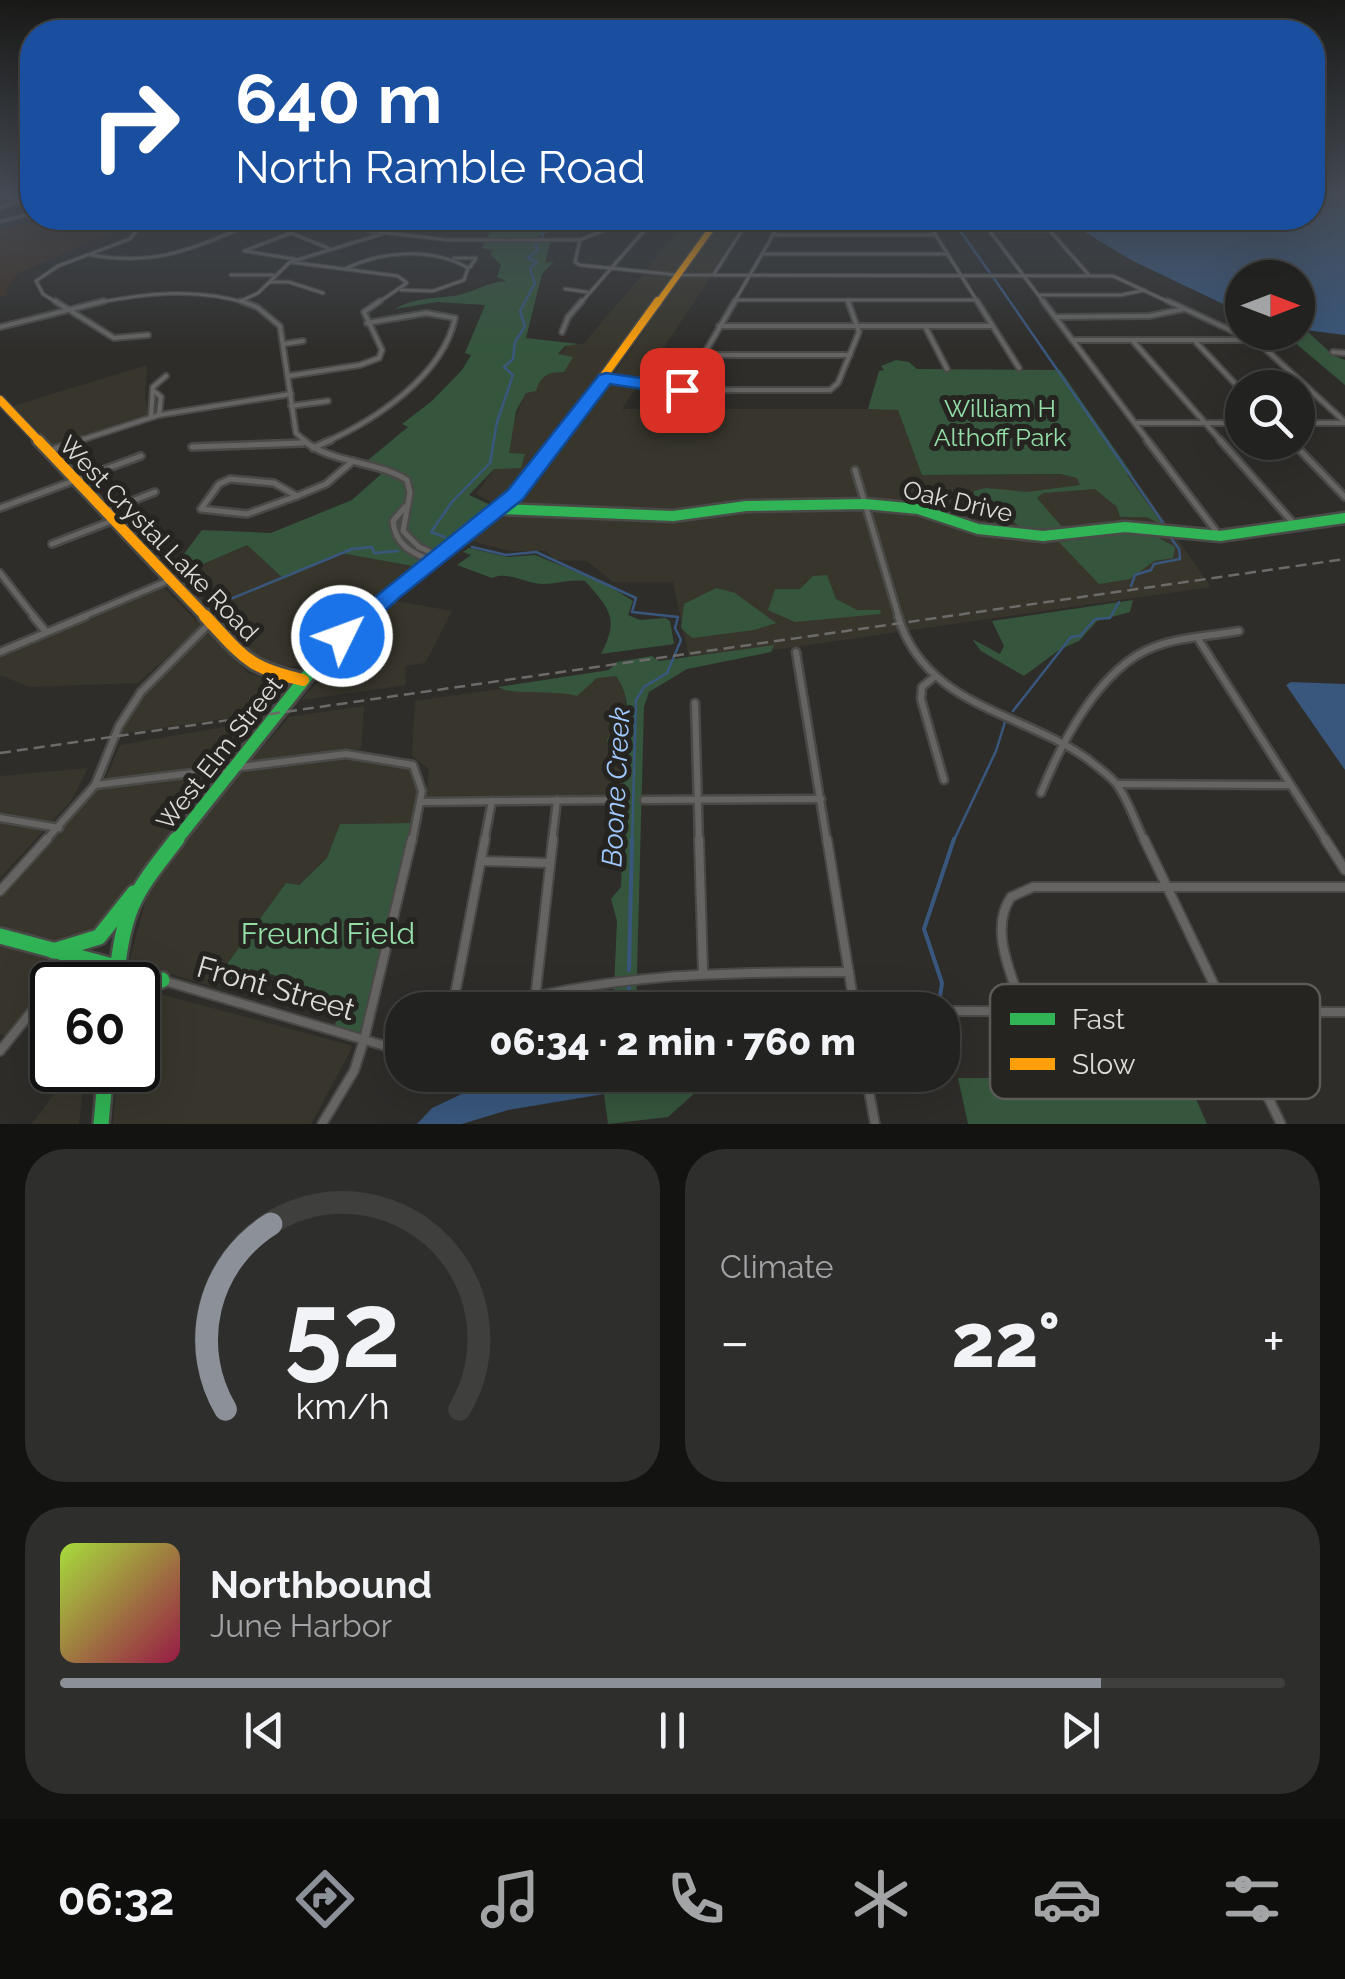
<!DOCTYPE html>
<meta charset="utf-8">
<style>
:root{--surface:#222220;--page:#2e2f2d;--text:#f1f3f6;--muted:#a2a4a5;--line:#3f3f3e;--accent:#8c9099}
body{margin:0;font-family:Raleway,sans-serif;background:var(--page);color:var(--text);height:100vh;display:flex;flex-direction:column;font-size:38px;white-space:nowrap}
*{box-sizing:border-box;margin:0}
p{font-size:32px;color:var(--muted)}
.icon{flex:none;width:55px;height:55px;fill:none;stroke:currentColor;stroke-width:2;stroke-linecap:round;stroke-linejoin:round}
.map{position:relative;height:1124px;overflow:hidden}
.details{display:flex;flex-direction:column;gap:25px;padding:25px;background:#131312;flex:1}
.details>*{flex:none}
.banner{position:absolute;left:20px;top:20px;width:1305px;height:210px;border-radius:40px;box-shadow:0 10px 40px #0002,0 0 0 2px var(--line);background:#1a4fa0;color:#fff;overflow:hidden}
.needle{width:65px;rotate:90deg}
.tools{position:absolute;left:1225px;top:260px;display:grid;gap:20px}
.tools a{display:grid;place-items:center;width:90px;height:90px;border-radius:50%;background:var(--surface);box-shadow:0 10px 40px #0002,0 0 0 2px var(--line);font-size:50px}
.speed{position:absolute;left:30px;top:962px;display:flex;gap:20px;font-size:50px;font-weight:700;text-align:center}
.speed>*{display:grid;place-content:center;width:130px;height:130px;border-radius:50%;background:var(--surface);box-shadow:0 10px 40px #0002,0 0 0 2px var(--line);line-height:1}
.speed .limit{border:5px solid #111;border-radius:15px;background:#fff;color:#111}
.pin{position:absolute;display:grid;place-items:center;width:85px;height:85px;color:#fff;margin:-42px;border-radius:20px;box-shadow:0 5px 15px #0006}
.me{position:absolute;width:110px;margin:-55px;rotate:48deg;stroke-linejoin:round;filter:drop-shadow(0 0 8px #0008)}
.turn{display:flex;align-items:center;gap:35px;height:210px;padding:0 50px;font-size:45px}
.turn .icon{width:130px;height:130px;stroke-width:2.5}
.turn b{display:block;font-size:70px;line-height:85px}
.big{font-size:75px;font-weight:800;line-height:1.1}
.details .tile{flex:1;display:flex;flex-direction:column;justify-content:center;gap:15px;min-width:0;padding:0 35px;border-radius:40px;background:var(--page)}
.details .dial{align-items:center;gap:0}
.dial svg{height:260px;overflow:visible;fill:none;stroke:var(--line);stroke-width:7;stroke-linecap:round;text-anchor:middle}
.dial text{fill:var(--text);stroke:none}
.song{display:flex;align-items:center;gap:30px}
.cover{width:120px;height:120px;border-radius:15px;background:linear-gradient(135deg,hsl(80 70% 55%),hsl(340 70% 35%))}
.played{height:10px;border-radius:5px;background:linear-gradient(90deg,var(--accent) 85%,var(--line) 85%)}
.keys{display:flex;justify-content:space-around;direction:ltr}
.heat{display:flex;justify-content:space-between;align-items:center;font-size:55px;direction:ltr}
.details .tiles{flex:1;display:grid;gap:25px;grid-template-columns:1fr 1fr}
.tile:last-child{grid-column:span 2}
.trip{position:absolute;left:385px;top:992px;width:575px;height:100px;border-radius:40px;background:var(--surface);box-shadow:0 10px 40px #0002,0 0 0 2px var(--line);font-weight:800;line-height:100px;text-align:center}
.tabs{display:flex;height:160px;justify-content:space-around;align-items:center;background:#0e0e0d;color:var(--muted)}
.tabs .icon{width:70px;height:70px}
.tabs .on{color:var(--accent)}
.tabs b{font-size:45px;color:var(--text)}
.map>svg:first-child{display:block}
.built{fill:#38362c}
.education{fill:#3e3127}
.green{fill:#35563d}
.water{fill:#39577d}
.lines{fill:none;stroke-linecap:round;stroke-linejoin:round}
.stream-far1{stroke:#39577d;stroke-width:2.5}
.stream{stroke:#39577d;stroke-width:4}
.street-far4-casing{stroke:#494947;stroke-width:5}
.street-far3-casing{stroke:#494947;stroke-width:8}
.street-far2-casing{stroke:#494947;stroke-width:10}
.street-far1-casing{stroke:#494947;stroke-width:11}
.street-casing{stroke:#494947;stroke-width:12}
.fast-far2-casing{stroke:#494947;stroke-width:15}
.fast-far1-casing{stroke:#494947;stroke-width:18}
.fast-casing{stroke:#494947;stroke-width:20}
.slow-far3-casing{stroke:#494947;stroke-width:9}
.slow-far2-casing{stroke:#494947;stroke-width:11}
.slow-far1-casing{stroke:#494947;stroke-width:15}
.slow-casing{stroke:#494947;stroke-width:18}
.street-far4{stroke:#656462;stroke-width:2.5}
.street-far3{stroke:#656462;stroke-width:4}
.street-far2{stroke:#656462;stroke-width:5}
.street-far1{stroke:#656462;stroke-width:6}
.street{stroke:#656462;stroke-width:8}
.fast-far2{stroke:#30b455;stroke-width:10}
.fast-far1{stroke:#30b455;stroke-width:12}
.fast{stroke:#30b455;stroke-width:15}
.slow-far3{stroke:#ff9f0a;stroke-width:6}
.slow-far2{stroke:#ff9f0a;stroke-width:8}
.slow-far1{stroke:#ff9f0a;stroke-width:10}
.slow{stroke:#ff9f0a;stroke-width:12}
.rail{stroke:#6c6b6a;stroke-width:2.5;stroke-dasharray:11 6;stroke-linecap:butt}
.route{fill:#1a73e8;stroke:#114b97;stroke-width:2.5}
.labels{text-anchor:middle;dominant-baseline:central;stroke-width:10;stroke-linejoin:round;paint-order:stroke}
.park-label{font-size:25px;fill:#93dfa7;stroke:#252420}
.street-label{font-size:25px;fill:#dcdbd8;stroke:#252420}
.water-label{font-size:28px;font-style:italic;fill:#a0caff;stroke:#252420}
.near-park-label{font-size:30px;fill:#93dfa7;stroke:#252420}
.near-street-label{font-size:30px;fill:#dcdbd8;stroke:#252420}
.key{fill:#252420;stroke:#5c5b57;stroke-width:2.5}
.key-label{font-size:28px;fill:#dcdbd8}
</style>
<div class="map">
<svg width="1345" height="1124" viewBox="0 0 1345 1124">
<rect width="100%" height="100%" fill="#2e2d2a"/>
<g class="built">
<path d="M687,218H713L675,274L645,271Z"/>
<path d="M723,218H748L711,274H684Z"/>
<path d="M643,274L674,276L545,451L496,504L476,494L495,468L526,391L568,345L583,344Z"/>
<path d="M681,277H711L641,381L612,377Z"/>
<path d="M147,365L145,399L150,420L58,451L13,406Z"/>
<path d="M608,382L638,385L622,409H898L922,475L1132,474L1211,587L690,662L673,582H613L587,561L555,560L546,551H510L467,540L511,505Z"/>
<path d="M247,545L284,579L341,553L412,566L296,666L276,667L248,650L178,575Z"/>
<path d="M162,586L201,626L138,683L29,687L0,675V654Z"/>
<path d="M396,601L452,611L425,663L405,666L406,685L301,700Z"/>
<path d="M205,634H211L247,673L274,681L278,688L257,714L120,734L153,682Z"/>
<path d="M627,671L620,795L426,796L429,769L412,756L415,701Z"/>
<path d="M364,706L361,749L251,761L289,717Z"/>
<path d="M253,722L84,948L0,926V898L105,780L120,745Z"/>
<path d="M349,759L406,767L417,781L416,823L340,824L327,858L298,885L286,883L211,986L129,962L149,889L241,773Z"/>
<path d="M88,768L71,801L0,878V776Z"/>
<path d="M0,944L67,960L6,1036L0,1034Z"/>
<path d="M138,988L353,1046L311,1124H113L118,1070H138Z"/>
<path d="M71,1070H86L79,1124H32Z"/>
</g>
<path class="education" d="M47,218H82L110,233L17,274L5,291L9,295L0,297V230Z"/>
<g class="green">
<path d="M371,218H596C570,238 555,224 533,239L551,240L545,263L554,261L542,274L526,338L579,344L565,346L558,354L573,357L564,372C548,372 541,375 536,391L526,393L516,411L509,453L525,454L521,468L494,469L469,495L493,506L412,566L341,553L284,579L247,545L178,575L172,570L202,530L271,533L352,500L389,467L367,461L408,427L402,424L432,401L462,370L471,355L465,353L485,305L437,302L395,309C415,297 436,299 459,295C476,291 488,282 506,281L497,277L501,265L490,254L493,251L482,248L486,240L524,239L487,238L490,231L441,229L394,218Z"/>
<path d="M1242,319V332L1306,330L1334,356L1345,360V385L1293,341L1258,340L1223,324Z"/>
<path d="M896,360L909,362L917,369L1060,370L1132,474L1127,475L1163,525L1146,517H1120L1117,507L1095,489L1043,493L1037,498L1063,528L1022,529L1013,521L973,517L974,491L986,488L1027,492L1080,485L1077,478L1061,474L922,475L898,410L868,409L879,371L884,370L881,366Z"/>
<path d="M1131,533L1157,537L1175,547L1173,558L1154,561L1130,579L1099,584L1059,542Z"/>
<path d="M469,548L507,557L535,555L604,583L633,601L628,615L640,620L665,618L670,621L674,644L601,654C619,619 611,610 585,581C570,579 558,584 542,584C525,583 508,571 492,578L457,565L471,555L463,552Z"/>
<path d="M827,575L836,599L857,610H881L880,614L795,622L768,610L775,589H800L813,576Z"/>
<path d="M716,588L735,593L776,623L754,630L692,638L681,628L684,604Z"/>
<path d="M1133,600L1130,612L1097,621L1079,641L1059,650L1024,676L981,651L972,639L1000,654L1004,646L992,621Z"/>
<path d="M774,645L771,652L687,669L649,692L644,707L636,1010H613L617,921L611,899L621,887L624,794L619,780L620,760L612,755L607,739L627,720C628,703 626,690 616,676L597,678L577,696C552,689 513,696 498,687L609,670L617,662L652,656L659,661Z"/>
<path d="M416,823L364,1040L332,1030L342,1010L339,1002L307,991L302,983L251,969L246,976C231,975 224,987 211,986L286,883L299,885L327,858L340,824Z"/>
<path d="M629,1075H721L707,1082L668,1117L608,1124L604,1094Z"/>
<path d="M958,1078H1187L1207,1124H968Z"/>
</g>
<g class="water">
<path d="M1313,193H1345V335L1298,329V278H1242V313L1131,260L1083,231L1082,218H1312Z"/>
<path d="M1291,682L1345,684V770L1286,685Z"/>
<path d="M502,1075H629L604,1094L508,1110L462,1124H417L432,1108Z"/>
</g>
<g class="lines">
<g class="stream-far1">
<path d="M467,218L484,225L504,218"/>
<path d="M528,218L523,226L543,231L542,239"/>
<path d="M951,218L990,273"/>
<path d="M543,231L575,229L591,218"/>
<path d="M993,277L1166,527"/>
<path d="M445,537L431,532L452,502L490,463L497,422L513,375L504,367L513,359L515,342L525,326L520,311L535,283L530,269L537,262L528,258L538,250L535,245L540,241"/>
<path d="M472,547L506,555L536,552L636,598L632,612L678,617L675,628L681,640L667,673L644,687L636,700L632,842"/>
<path d="M1131,586L1135,575L1151,570L1154,564L1180,559L1179,549L1171,538"/>
<path d="M211,607L352,549L372,547L374,553L398,551"/>
<path d="M1013,711L1071,637L1080,636L1095,619L1110,618L1119,602"/>
<path d="M953,842L996,751L1005,722"/>
</g>
<g class="stream">
<path d="M629,970L632,839"/>
<path d="M629,985V1010"/>
<path d="M938,1010L942,983L924,929L954,839"/>
</g>
<defs>
<g id="street-far4">
<path d="M0,197L32,201"/>
<path d="M0,208L18,201"/>
<path d="M329,218L370,231L448,240H580L607,229L646,228"/>
<path d="M783,218H925"/>
<path d="M925,218L979,304"/>
<path d="M980,218L1045,304"/>
<path d="M1052,218L1050,231L1089,275"/>
<path d="M0,222L32,213"/>
<path d="M990,230H1050"/>
<path d="M772,235H936"/>
<path d="M580,240L575,262L580,265L677,275L1113,276L1173,304"/>
<path d="M762,254H948"/>
<path d="M91,255C155,266 189,250 247,226L255,218"/>
<path d="M454,258H476L470,267"/>
<path d="M295,259L244,251L291,233L328,248"/>
<path d="M290,262L398,276L407,283L376,304"/>
<path d="M345,269C381,251 432,247 468,268L464,280L433,291L401,290"/>
<path d="M714,274L750,218"/>
<path d="M231,275H273"/>
<path d="M270,282H289L323,293"/>
<path d="M565,289L587,292"/>
<path d="M1039,295H1121L1145,290"/>
<path d="M243,300L258,293L290,262L382,234"/>
<path d="M734,300H977"/>
<path d="M848,300L849,304"/>
<path d="M59,304L43,294L36,281L58,266L130,239L136,231L116,218"/>
<path d="M92,304C144,293 198,287 249,304"/>
<path d="M580,304L655,218"/>
<path d="M733,304L783,218"/>
</g>
<g id="street-far3">
<path d="M55,301L114,338L148,335"/>
<path d="M241,301L257,307L280,326L296,433L306,442"/>
<path d="M977,301L1019,368"/>
<path d="M1043,301L1149,442"/>
<path d="M1168,301L1260,344L1345,422"/>
<path d="M1055,317L1149,316L1184,309"/>
<path d="M719,326H992"/>
<path d="M925,326L947,369"/>
<path d="M0,327L104,301"/>
<path d="M562,332L568,317L582,301"/>
<path d="M1072,340H1251"/>
<path d="M1132,340L1222,442"/>
<path d="M1194,340L1242,391"/>
<path d="M283,344L303,341"/>
<path d="M1333,352L1345,353"/>
<path d="M703,355H850"/>
<path d="M288,376L360,365L379,358L382,350L364,312L380,301"/>
<path d="M606,378L683,390H830L838,383L859,332L848,301"/>
<path d="M683,390L735,301"/>
<path d="M155,392L161,397L159,415"/>
<path d="M291,406L328,401"/>
<path d="M151,416L153,387L166,376"/>
<path d="M1136,423H1242"/>
<path d="M1298,423H1345"/>
<path d="M75,442L159,415L291,394"/>
<path d="M326,442C375,420 443,376 455,318L426,313L367,323"/>
</g>
<g id="street-far2">
<path d="M303,440C332,464 375,460 407,480L410,493L403,531L419,547L439,556"/>
<path d="M1147,440L1219,535"/>
<path d="M1220,440L1295,525"/>
<path d="M1292,442L1345,497"/>
<path d="M192,447L303,443"/>
<path d="M313,448L331,440"/>
<path d="M48,451L83,440"/>
<path d="M855,470L899,618"/>
<path d="M230,479L274,483L297,496L247,514L201,509L219,484Z"/>
<path d="M297,496L326,484L353,461"/>
<path d="M405,507L393,521C395,545 412,553 432,561"/>
<path d="M0,508L141,456"/>
<path d="M107,511L155,492"/>
<path d="M52,544L114,520"/>
<path d="M0,573L35,618"/>
<path d="M80,618L170,580"/>
</g>
<g id="street-far1">
<path d="M33,616L46,632"/>
<path d="M898,616C925,707 1021,711 1089,760C1098,768 1111,776 1118,786C1129,802 1136,824 1145,842"/>
<path d="M1197,637L1327,842"/>
<path d="M0,652L86,616"/>
<path d="M796,652L827,842"/>
<path d="M933,678L922,687L921,699L944,780"/>
<path d="M695,703L699,842"/>
<path d="M1118,784L1290,785"/>
<path d="M95,785L346,754L413,765L422,791L412,842"/>
<path d="M1041,793C1061,743 1100,667 1154,647C1179,637 1212,636 1239,631"/>
<path d="M644,800L821,799"/>
<path d="M421,802L610,800"/>
<path d="M0,818L59,828"/>
<path d="M44,842L95,785L119,726L141,692L210,623"/>
<path d="M484,842L492,801"/>
<path d="M552,842L557,800"/>
</g>
<g id="street">
<path d="M699,839L703,972"/>
<path d="M827,839L855,1010"/>
<path d="M1144,839L1281,1124"/>
<path d="M1325,839L1345,870"/>
<path d="M481,861L550,863"/>
<path d="M0,891L47,839"/>
<path d="M122,969L155,978"/>
<path d="M165,981L389,1047L402,1044"/>
<path d="M54,985L74,959"/>
<path d="M536,991L553,839"/>
<path d="M452,1010L485,839"/>
<path d="M485,1010C605,973 725,972 849,972"/>
<path d="M946,1011L1345,1012"/>
<path d="M1024,1012C1013,978 988,930 1011,897L1033,887H1345"/>
<path d="M0,1051L52,986"/>
<path d="M866,1075L875,1124"/>
<path d="M322,1124L354,1071L364,1040L412,839"/>
</g>
<g id="fast-far2">
<path d="M500,509L673,516L746,506L865,504L918,509L978,529L1043,536L1125,527L1220,536L1345,518"/>
<path d="M364,618C417,569 479,531 529,479"/>
</g>
<path id="fast-far1" d="M175,842L319,661L367,616"/>
<g id="fast">
<path d="M0,936L116,967"/>
<path d="M53,951L99,937L134,893"/>
<path d="M115,985C125,908 129,900 177,839"/>
<path d="M138,988L162,980"/>
<path d="M101,1124L106,1070"/>
</g>
<path id="slow-far3" d="M657,304L719,218"/>
<g id="slow-far2">
<path d="M0,400L40,442"/>
<path d="M556,442L658,301"/>
</g>
<g id="slow-far1">
<path d="M38,440L207,618"/>
<path d="M529,479L558,440"/>
</g>
<path id="slow" d="M205,616C243,656 247,668 303,680"/>
</defs>
<use href="#street-far4" class="street-far4-casing"/>
<use href="#street-far3" class="street-far3-casing"/>
<use href="#street-far2" class="street-far2-casing"/>
<use href="#street-far1" class="street-far1-casing"/>
<use href="#street" class="street-casing"/>
<use href="#fast-far2" class="fast-far2-casing"/>
<use href="#fast-far1" class="fast-far1-casing"/>
<use href="#fast" class="fast-casing"/>
<use href="#slow-far3" class="slow-far3-casing"/>
<use href="#slow-far2" class="slow-far2-casing"/>
<use href="#slow-far1" class="slow-far1-casing"/>
<use href="#slow" class="slow-casing"/>
<use href="#street-far4" class="street-far4"/>
<use href="#street-far3" class="street-far3"/>
<use href="#street-far2" class="street-far2"/>
<use href="#street-far1" class="street-far1"/>
<use href="#street" class="street"/>
<use href="#fast-far2" class="fast-far2"/>
<use href="#fast-far1" class="fast-far1"/>
<use href="#fast" class="fast"/>
<use href="#slow-far3" class="slow-far3"/>
<use href="#slow-far2" class="slow-far2"/>
<use href="#slow-far1" class="slow-far1"/>
<use href="#slow" class="slow"/>
<path class="rail" d="M0,753L1345,559"/>
</g>
<linearGradient id="sky" x2="0" y2="1"><stop stop-color="#191917"/><stop offset="0.55" stop-color="#464c55"/><stop offset="1" stop-color="#464c55" stop-opacity="0"/></linearGradient>
<rect width="1345" height="351" fill="url(#sky)"/>
<path class="route" d="M606,373L682,384L691,390L682,395L610,384L523,499L400,597L351,642H333L330,636L333,631L508,490L599,375Z"/>
<g class="labels">
<g class="park-label">
<text x="1000" y="408">William H<tspan x="1000" dy="29">Althoff Park</tspan></text>
</g>
<g class="street-label">
<text transform="translate(958 501) rotate(13)">Oak Drive</text>
<text transform="translate(159 538) rotate(46)">West Crystal Lake Road</text>
<text transform="translate(219 753) rotate(-52)">West Elm Street</text>
</g>
<g class="water-label">
<text transform="translate(616 787) rotate(-87)">Boone Creek</text>
</g>
<g class="near-park-label">
<text x="328" y="933">Freund Field</text>
</g>
<g class="near-street-label">
<text transform="translate(276 988) rotate(16)">Front Street</text>
</g>
</g>
<rect x="990" y="984" width="330" height="115" rx="15" class="key"/>
<rect x="1010" y="1013" width="45" height="12" fill="#30b455"/>
<rect x="1010" y="1058" width="45" height="12" fill="#ff9f0a"/>
<g class="key-label">
<text x="1072" y="1029">Fast</text>
<text x="1072" y="1074">Slow</text>
</g>
</svg>
<div class="tools">
<a><svg class="needle" viewBox="-14 -14 28 28"><path d="M0-13l5 13h-10z" fill="#e53935"/><path d="M0 13l5-13h-10z" fill="#a2a4a5"/></svg></a>
<a><svg class="icon" aria-label="search" viewBox="0 0 24 24"><circle cx="10" cy="10" r="6"/><path d="M15 15l6 6"/></svg></a>
</div>
<div class="speed"><div class="limit">60</div></div>
<div class="pin" style="left:682px;top:390px;background:#d93025"><svg class="icon" aria-label="arrive" viewBox="0 0 24 24"><path d="M6 21V4h12l-3 4 3 4H6"/></svg></div>
<svg class="me" style="left:342px;top:636px" viewBox="-20 -20 40 40"><circle r="17" fill="#1a73e8" stroke="#fff" stroke-width="3"/><path d="M0-11L8 9 0 5-8 9z" fill="#fff"/></svg>
<div class="trip">06:34 · 2 min · 760 m</div>
<div class="banner">
<div class="turn"><svg class="icon" aria-label="right" viewBox="0 0 24 24"><path d="M7 20v-9h11M14 6l5 5-5 5"/></svg><div><b>640 m</b>North Ramble Road</div></div>
</div>
</div>
<section class="details">
<div class="tiles">
<div class="tile dial"><svg viewBox="0 0 100 80">
<path d="M14 69A42 42 0 1 1 86 69"/>
<path d="M14 69A42 42 0 0 1 28 12" stroke="#8c9099"/>
<text x="50" y="56" font-size="32" font-weight="700">52</text>
<text x="50" y="72" font-size="11">km/h</text>
</svg></div>
<div class="tile"><p>Climate</p>
<div class="heat"><a>−</a><b class="big">22°</b><a>+</a></div>
</div>
<div class="tile">
<div class="song"><i class="cover"></i><div><b>Northbound</b><p>June Harbor</p></div></div>
<div class="played"></div>
<div class="keys"><svg class="icon" aria-label="previous" viewBox="0 0 24 24"><path d="M18 5L8 12l10 7zM5 5v14"/></svg><svg class="icon" aria-label="pause" viewBox="0 0 24 24"><path d="M8 5v14M16 5v14"/></svg><svg class="icon" aria-label="next" viewBox="0 0 24 24"><path d="M6 5l10 7-10 7zM19 5v14"/></svg></div>
</div>
</div>
</section>
<nav class="tabs">
<b>06:32</b>
<svg class="icon on" aria-label="directions" viewBox="0 0 24 24"><path d="M12 3l9 9-9 9-9-9zM9 14v-3h6M13 9l2 2-2 2"/></svg>
<svg class="icon" aria-label="music" viewBox="0 0 24 24"><path d="M9 18V5l10-2v13"/><circle cx="6" cy="18" r="3"/><circle cx="16" cy="16" r="3"/></svg>
<svg class="icon" aria-label="phone" viewBox="0 0 24 24"><path d="M5 4h4l2 5-3 2q2 4 5 5l2-3 5 2v4C11 20 4 13 5 4z"/></svg>
<svg class="icon" aria-label="climate" viewBox="0 0 24 24"><path d="M12 3v18M4 7l16 10M4 17L20 7"/></svg>
<svg class="icon" aria-label="car" viewBox="0 0 24 24"><path d="M5 17H2v-5l4-1 3-4h7l3 4 3 1v5h-3M9 17h6M6 11h13"/><circle cx="7" cy="17" r="2"/><circle cx="17" cy="17" r="2"/></svg>
<svg class="icon" aria-label="filters" viewBox="0 0 24 24"><path d="M4 7h16M4 17h16"/><circle cx="9" cy="7" r="2"/><circle cx="15" cy="17" r="2"/></svg>
</nav>
